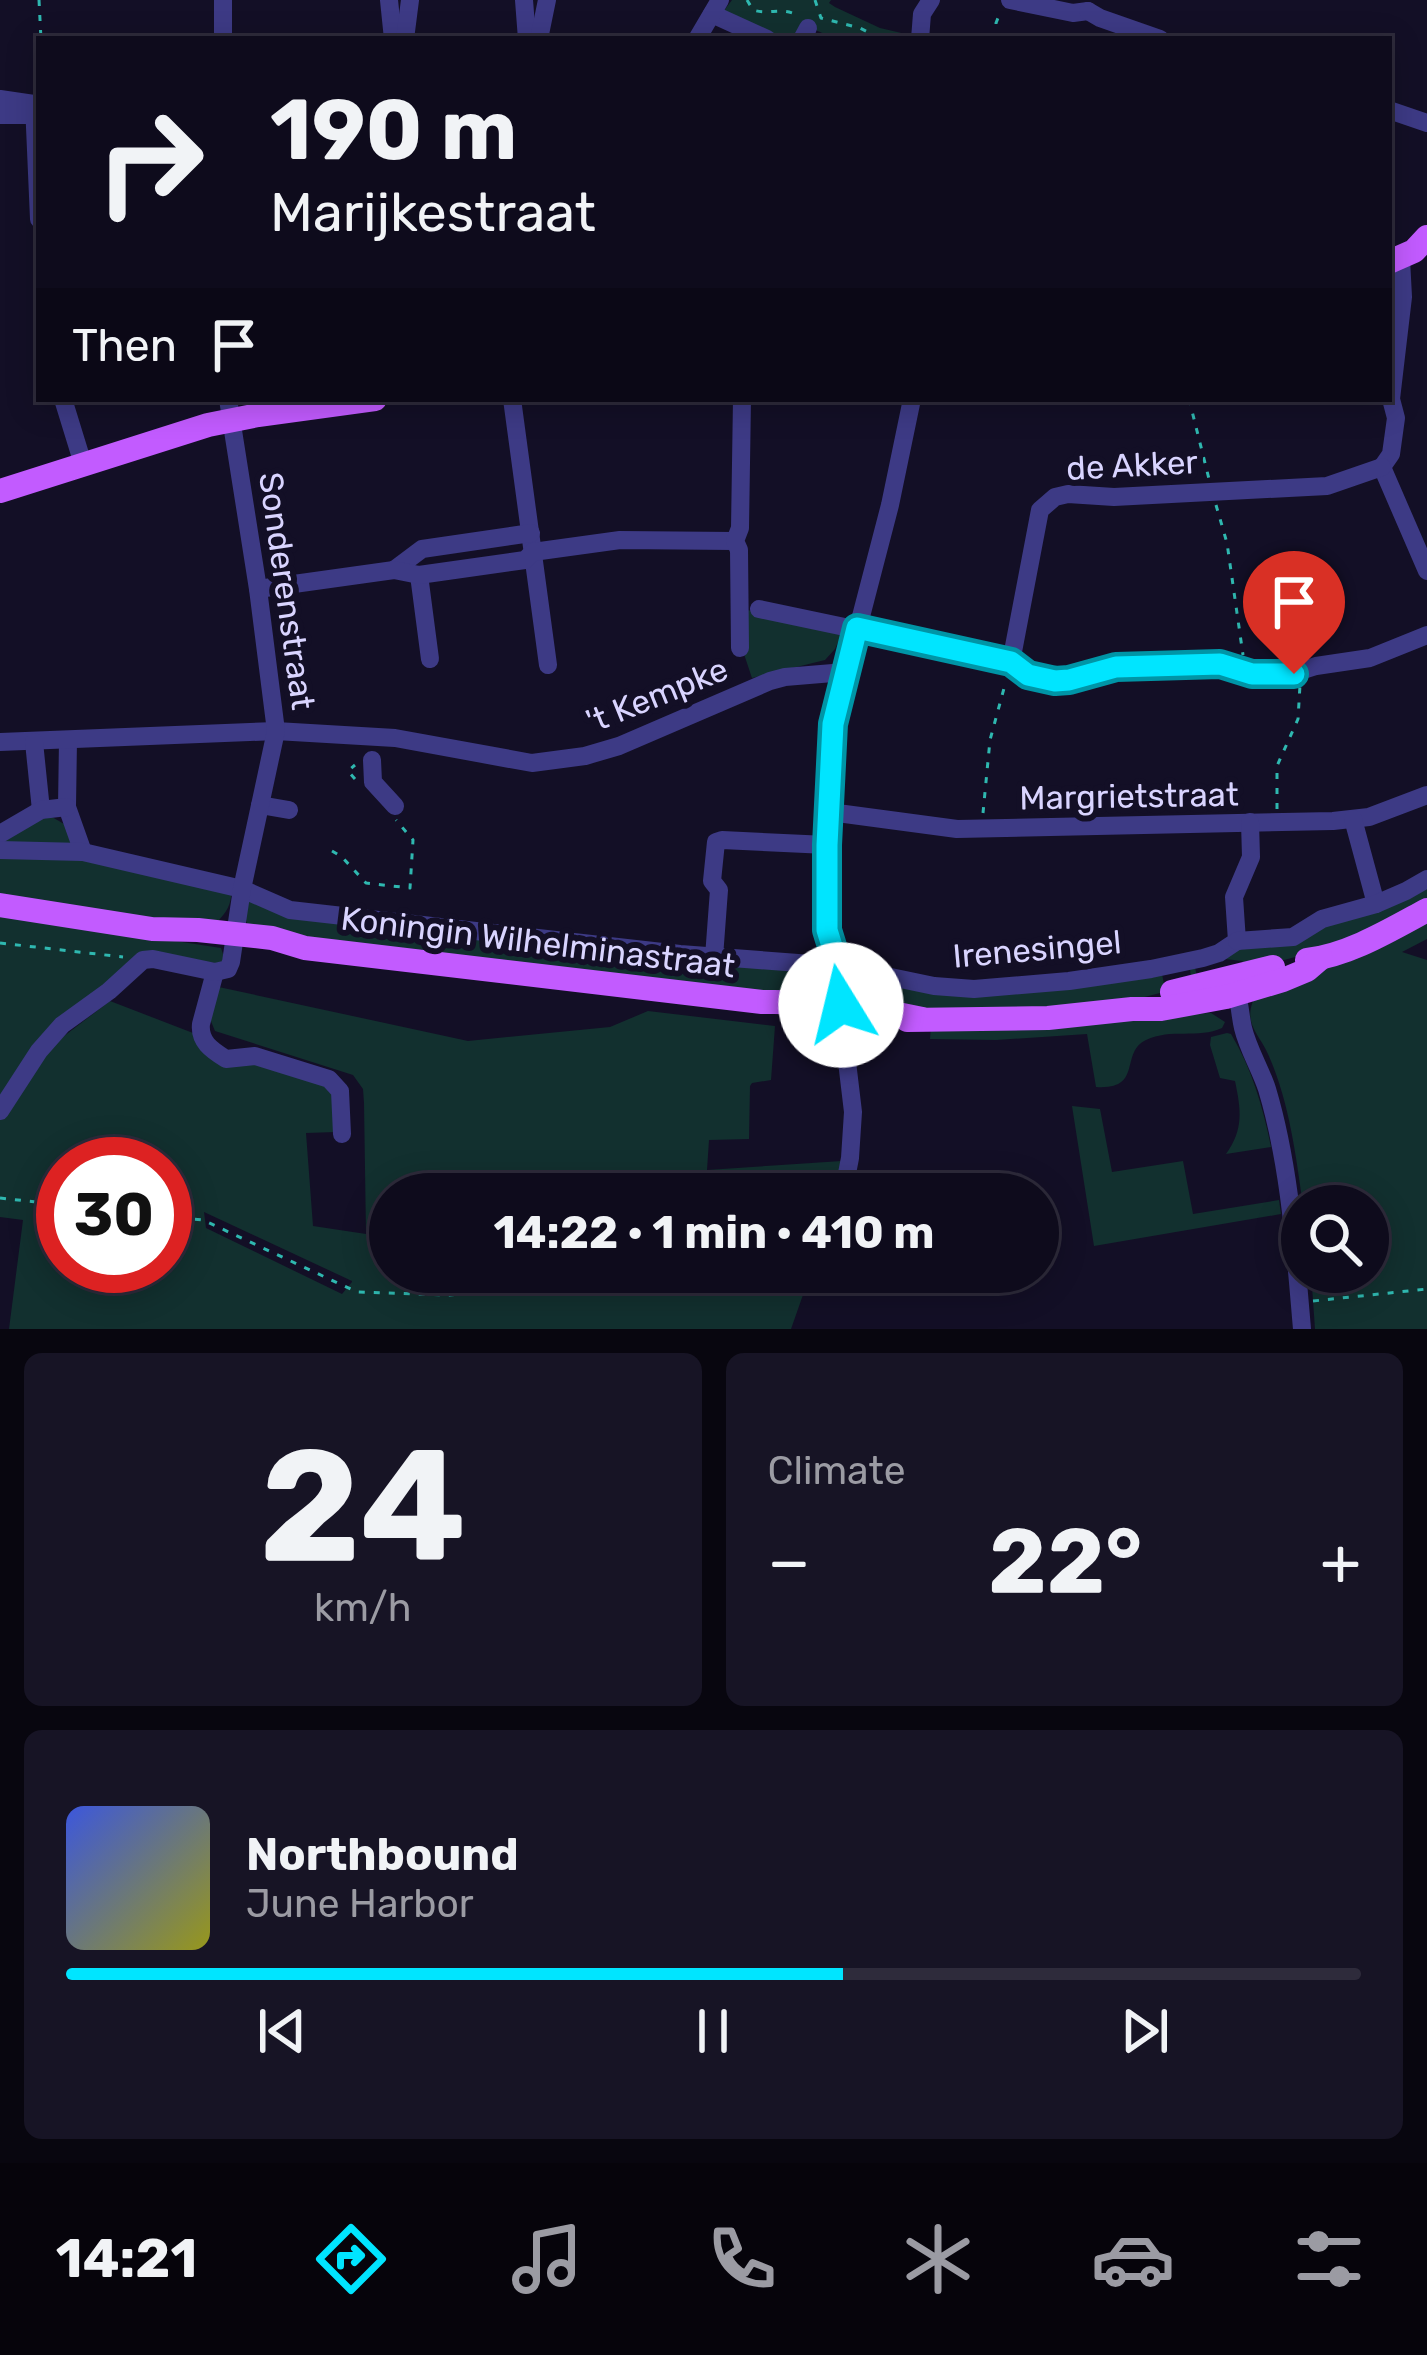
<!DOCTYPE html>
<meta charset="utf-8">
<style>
:root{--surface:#0e0b1c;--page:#171425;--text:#f1f3f6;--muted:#9b9ba3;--line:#2e2b3b;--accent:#00e5ff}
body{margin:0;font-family:Rubik,sans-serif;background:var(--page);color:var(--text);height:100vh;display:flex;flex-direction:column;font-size:45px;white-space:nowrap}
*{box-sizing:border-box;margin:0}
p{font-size:39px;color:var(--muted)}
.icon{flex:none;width:66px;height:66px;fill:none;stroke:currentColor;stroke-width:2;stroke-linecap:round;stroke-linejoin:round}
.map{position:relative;height:1329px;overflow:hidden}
.details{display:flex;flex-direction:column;gap:24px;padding:24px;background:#08060f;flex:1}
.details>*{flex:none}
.guide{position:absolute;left:36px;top:36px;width:1356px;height:366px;border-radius:0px;box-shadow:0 6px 30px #0003,0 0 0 3px var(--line);background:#0e0b1c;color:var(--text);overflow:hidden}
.buttons{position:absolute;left:1281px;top:1185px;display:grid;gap:24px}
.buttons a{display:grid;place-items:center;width:108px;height:108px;border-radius:50%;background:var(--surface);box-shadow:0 6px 30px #0003,0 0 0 3px var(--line);font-size:60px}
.speed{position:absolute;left:36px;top:1137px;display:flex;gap:24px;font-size:60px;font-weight:700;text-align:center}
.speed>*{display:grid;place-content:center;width:156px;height:156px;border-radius:50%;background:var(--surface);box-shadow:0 6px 30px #0003,0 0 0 3px var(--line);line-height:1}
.speed .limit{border:18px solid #d22;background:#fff;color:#111}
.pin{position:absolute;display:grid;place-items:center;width:102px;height:102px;color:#fff;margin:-123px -51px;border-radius:50% 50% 50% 0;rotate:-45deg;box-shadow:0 0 12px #0007}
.pin .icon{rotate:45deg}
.me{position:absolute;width:132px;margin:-66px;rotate:351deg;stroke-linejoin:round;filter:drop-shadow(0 0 9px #0008)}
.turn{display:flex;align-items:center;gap:42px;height:252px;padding:0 36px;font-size:54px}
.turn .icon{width:156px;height:156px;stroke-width:2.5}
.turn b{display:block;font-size:84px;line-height:102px}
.then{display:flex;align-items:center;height:114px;padding:0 36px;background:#0003;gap:24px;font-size:45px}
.big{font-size:90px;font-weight:700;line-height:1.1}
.details .card{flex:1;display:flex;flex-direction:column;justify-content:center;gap:18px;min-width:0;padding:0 42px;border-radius:18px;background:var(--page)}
.details .dial{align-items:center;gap:0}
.dial b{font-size:156px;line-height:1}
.song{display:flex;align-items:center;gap:36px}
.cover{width:144px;height:144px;border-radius:18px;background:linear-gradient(135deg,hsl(230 70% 55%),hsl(60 70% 35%))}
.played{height:12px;border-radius:6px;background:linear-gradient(90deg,var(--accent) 60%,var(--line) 60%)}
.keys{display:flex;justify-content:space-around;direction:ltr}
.heat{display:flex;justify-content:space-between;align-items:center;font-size:66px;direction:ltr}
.details .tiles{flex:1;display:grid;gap:24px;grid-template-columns:1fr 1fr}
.card:last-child{grid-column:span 2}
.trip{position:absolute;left:369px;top:1173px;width:690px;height:120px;border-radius:60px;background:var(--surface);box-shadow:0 6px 30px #0003,0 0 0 3px var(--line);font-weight:700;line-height:120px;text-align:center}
.tab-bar{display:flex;height:192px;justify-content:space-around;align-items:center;background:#06040b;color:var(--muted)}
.tab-bar .icon{width:84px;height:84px}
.tab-bar .active{color:var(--accent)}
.tab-bar b{font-size:54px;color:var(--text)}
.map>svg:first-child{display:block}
.green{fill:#12302f;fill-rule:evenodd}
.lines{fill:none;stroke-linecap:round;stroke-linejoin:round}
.path{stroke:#2fb8b0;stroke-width:3;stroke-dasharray:6 9;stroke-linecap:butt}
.minor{stroke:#3d3a85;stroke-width:18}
.major{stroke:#c25bff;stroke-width:24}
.route-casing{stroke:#0095a6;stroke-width:30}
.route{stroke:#00e5ff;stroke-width:21}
.labels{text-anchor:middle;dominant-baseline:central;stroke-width:12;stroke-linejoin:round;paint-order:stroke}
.street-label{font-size:33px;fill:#d9d4ff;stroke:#130f26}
</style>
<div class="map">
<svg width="1427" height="1329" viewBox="0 0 1427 1329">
<rect width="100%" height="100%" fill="#130f26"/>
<g class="green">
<path d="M732,0H831L829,3L835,7L880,28L910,35L909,39H836L804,25L798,39H781L723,12Z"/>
<path d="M743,609L778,617L845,626L835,649L825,660L752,678L742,648Z"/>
<path d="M52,817L71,828L76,844L0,842L41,819Z"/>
<path d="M0,858L92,859L232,889C231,905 227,912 216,923H190L0,900Z"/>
<path d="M1427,885V902L1340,945L1250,969L1242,961L1225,959L1239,946L1316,929Z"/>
<path d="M249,901L827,973L829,989L816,998L249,930L244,913Z"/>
<path d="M0,914L221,948L225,960L221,964L148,952L0,1098Z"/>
<path d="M1427,919V939L1402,952L1427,960V1329H1315L1311,1272H1368V1206H1303C1296,1155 1289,1101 1268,1054C1259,1034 1244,1024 1253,1001Z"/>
<path d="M1195,967L1198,983L1137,999L1094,1006L945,1012L858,997L855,991V976L898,989L904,986L1162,974L1164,984L1191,980L1190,968Z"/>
<path d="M214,986L468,1041L610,1027L648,1011L775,1026L771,1080L752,1083L750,1086L749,1139L709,1140L707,1170L842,1161L835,1194H390V1272H811L791,1329H9L23,1220L0,1217V1120L36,1065L51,1046L110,1001L193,1033L204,1050L261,1061L334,1090L336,1132L306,1133L313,1226L366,1234L364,1103L363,1089L353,1075L215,1031L208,1014ZM63,1164H165V1266H63ZM204,1212L352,1281V1282L342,1294L206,1228Z"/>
<path d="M1211,1013L1225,1022L1222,1028C1198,1039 1171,1028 1146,1040C1119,1053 1144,1090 1096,1087L1087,1034L996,1040L930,1039L931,1026Z"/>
<path d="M1227,1033L1231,1034C1252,1069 1263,1107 1271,1147L1226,1154C1244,1129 1241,1110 1235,1081L1220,1078L1210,1045L1211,1037Z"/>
<path d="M1072,1106L1100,1109L1112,1172L1183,1161L1193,1214L1279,1200L1281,1214L1094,1246Z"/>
</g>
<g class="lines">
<g class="path">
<path d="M39,0L41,39"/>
<path d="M747,0L753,10C769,15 782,7 797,15"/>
<path d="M815,0L821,18L860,28L881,39"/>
<path d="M997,39L996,23L1000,13"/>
<path d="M36,90L39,63"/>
<path d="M1189,399L1209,479"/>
<path d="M1216,505L1227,543L1243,655"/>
<path d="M355,779L348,771L355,765"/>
<path d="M1277,809V766L1298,719L1300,685"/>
<path d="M983,813L990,740L1006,681"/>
<path d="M332,851L342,857L366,883L410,888L413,840L396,820"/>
<path d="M0,943L123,957"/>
<path d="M0,1198L63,1205"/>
<path d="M165,1216L203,1220L357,1292L448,1295L496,1292L561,1278L606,1272"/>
<path d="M1313,1301L1427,1289"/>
</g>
<g class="minor">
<path d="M223,0V39"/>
<path d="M389,0L393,39"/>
<path d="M524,0L527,39"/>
<path d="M1010,0L1073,13L1088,11"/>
<path d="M1088,11L1100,18L1160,39"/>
<path d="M712,14L767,39"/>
<path d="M405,39L410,0"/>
<path d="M539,39L547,0"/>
<path d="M697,39L720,0"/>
<path d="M802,39L808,28"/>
<path d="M920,39L922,14L931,0"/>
<path d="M0,99L34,104L39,219"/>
<path d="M1389,110L1427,123"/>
<path d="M0,115H39"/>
<path d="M1401,259L1403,297L1391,399L1396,418L1391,454L1382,467L1427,571"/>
<path d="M63,399L83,464"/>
<path d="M512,399L548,665"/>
<path d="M394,570L422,549L531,533"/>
<path d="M419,575L430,659"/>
<path d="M258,589L394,570L419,575L525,560L533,552L620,540L735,541"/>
<path d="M759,609L1011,662L1028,675L1055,681L1069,680L1116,667L1220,664L1252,674L1294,673L1316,666L1370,658L1427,635"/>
<path d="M740,648L739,550L735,541L740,528L742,399"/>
<path d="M1011,662L1040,510L1055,497L1068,494L1114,497L1327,486L1382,467"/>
<path d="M68,740L67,807L83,852"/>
<path d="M0,742L276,731L395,738L532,763L585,756L619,746L770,681L785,677L845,672"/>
<path d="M34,742L41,810"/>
<path d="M372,760L373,782L395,806"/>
<path d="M260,805L289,810"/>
<path d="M830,812L957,829L1333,821L1369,817L1427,795"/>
<path d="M1353,819L1376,904"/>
<path d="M0,834L41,810L67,807"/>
<path d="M0,850L83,852L242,889L290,910L680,954L838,966L934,986L974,989L1069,981L1151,969L1203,958L1219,953L1237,941L1234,897L1251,857L1250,822"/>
<path d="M1237,941L1293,937L1322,919L1376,904L1406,891L1427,879"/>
<path d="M714,957L719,890L712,881L716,842L722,840L827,845"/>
<path d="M215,972L201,1024C199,1042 212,1050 226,1059L255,1056L329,1079L340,1091L342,1134"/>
<path d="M1231,984C1241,999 1239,1011 1243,1028C1248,1049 1260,1068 1267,1089C1290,1166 1295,1249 1302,1329"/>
<path d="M0,1111L39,1051L62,1025L109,991L143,960L153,959L215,972L228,969L231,962L242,889L276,731L258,589L228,399"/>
<path d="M843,1194L850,1158L853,1112L845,1045V1024L839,997L840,972L827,930V845L833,724L890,505L912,399"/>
</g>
<g class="major">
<path d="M1389,262L1414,251L1427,237"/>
<path d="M0,491L208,425L258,415L375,399"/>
<path d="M0,905L152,929L198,930L272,938L305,948L762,1002C817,1001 869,1007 922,1019"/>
<path d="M1307,960C1349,955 1390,930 1427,910"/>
<path d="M1172,992L1273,967"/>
<path d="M907,1020L1048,1018L1132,1009H1161L1226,997L1283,980L1307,970L1321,958"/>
</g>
</g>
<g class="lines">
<defs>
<path id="route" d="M841,1005L840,972L827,930V845L833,724L857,628L1011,662L1028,675L1055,681L1069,680L1116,667L1220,664L1252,674H1294"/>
</defs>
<use href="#route" class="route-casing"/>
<use href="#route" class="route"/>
</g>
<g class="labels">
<g class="street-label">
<text transform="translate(1132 465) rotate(-3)">de Akker</text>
<text transform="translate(287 591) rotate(82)">Sonderenstraat</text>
<text transform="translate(657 695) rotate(-22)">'t Kempke</text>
<text transform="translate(1129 796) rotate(-1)">Margrietstraat</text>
<text transform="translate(538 942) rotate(7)">Koningin Wilhelminastraat</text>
<text transform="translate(1037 949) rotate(-5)">Irenesingel</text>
</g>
</g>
</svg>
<div class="buttons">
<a><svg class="icon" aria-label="search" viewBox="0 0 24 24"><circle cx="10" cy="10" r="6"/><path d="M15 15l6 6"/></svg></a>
</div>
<div class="speed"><div class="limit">30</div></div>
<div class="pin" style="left:1294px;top:674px;background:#d93025"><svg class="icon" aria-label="arrive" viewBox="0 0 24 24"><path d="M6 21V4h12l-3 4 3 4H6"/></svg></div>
<svg class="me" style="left:841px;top:1005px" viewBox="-20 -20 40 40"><circle r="19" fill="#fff"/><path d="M0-13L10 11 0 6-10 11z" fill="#00e5ff"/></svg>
<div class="trip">14:22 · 1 min · 410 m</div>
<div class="guide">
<div class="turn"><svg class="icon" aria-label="right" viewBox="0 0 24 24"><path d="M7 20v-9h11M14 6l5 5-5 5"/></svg><div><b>190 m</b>Marijkestraat</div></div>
<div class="then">Then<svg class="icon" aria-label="arrive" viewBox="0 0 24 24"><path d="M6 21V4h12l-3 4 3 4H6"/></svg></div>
</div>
</div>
<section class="details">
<div class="tiles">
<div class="card dial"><b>24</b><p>km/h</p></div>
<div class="card"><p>Climate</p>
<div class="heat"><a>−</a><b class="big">22°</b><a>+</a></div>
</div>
<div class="card">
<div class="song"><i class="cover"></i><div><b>Northbound</b><p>June Harbor</p></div></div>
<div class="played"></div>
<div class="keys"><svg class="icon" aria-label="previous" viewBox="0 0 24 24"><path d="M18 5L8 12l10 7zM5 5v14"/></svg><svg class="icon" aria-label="pause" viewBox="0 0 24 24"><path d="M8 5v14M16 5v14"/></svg><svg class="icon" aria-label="next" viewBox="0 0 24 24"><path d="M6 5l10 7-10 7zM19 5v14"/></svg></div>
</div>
</div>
</section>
<nav class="tab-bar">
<b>14:21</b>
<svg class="icon active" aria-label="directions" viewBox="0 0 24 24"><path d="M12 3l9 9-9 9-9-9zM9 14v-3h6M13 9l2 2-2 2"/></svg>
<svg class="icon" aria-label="music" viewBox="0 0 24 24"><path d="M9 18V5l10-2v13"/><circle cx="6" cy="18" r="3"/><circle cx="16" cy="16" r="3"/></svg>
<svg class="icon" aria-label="phone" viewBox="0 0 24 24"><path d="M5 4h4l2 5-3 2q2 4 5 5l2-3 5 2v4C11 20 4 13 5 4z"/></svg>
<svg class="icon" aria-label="climate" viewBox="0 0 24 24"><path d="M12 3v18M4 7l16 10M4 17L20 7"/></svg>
<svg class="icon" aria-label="car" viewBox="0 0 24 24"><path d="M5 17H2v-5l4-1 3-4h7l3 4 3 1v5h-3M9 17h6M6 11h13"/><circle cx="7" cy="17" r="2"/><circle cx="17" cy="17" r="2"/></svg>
<svg class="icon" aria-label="filters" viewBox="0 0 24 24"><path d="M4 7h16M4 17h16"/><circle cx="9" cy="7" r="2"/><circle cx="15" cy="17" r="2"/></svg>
</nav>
